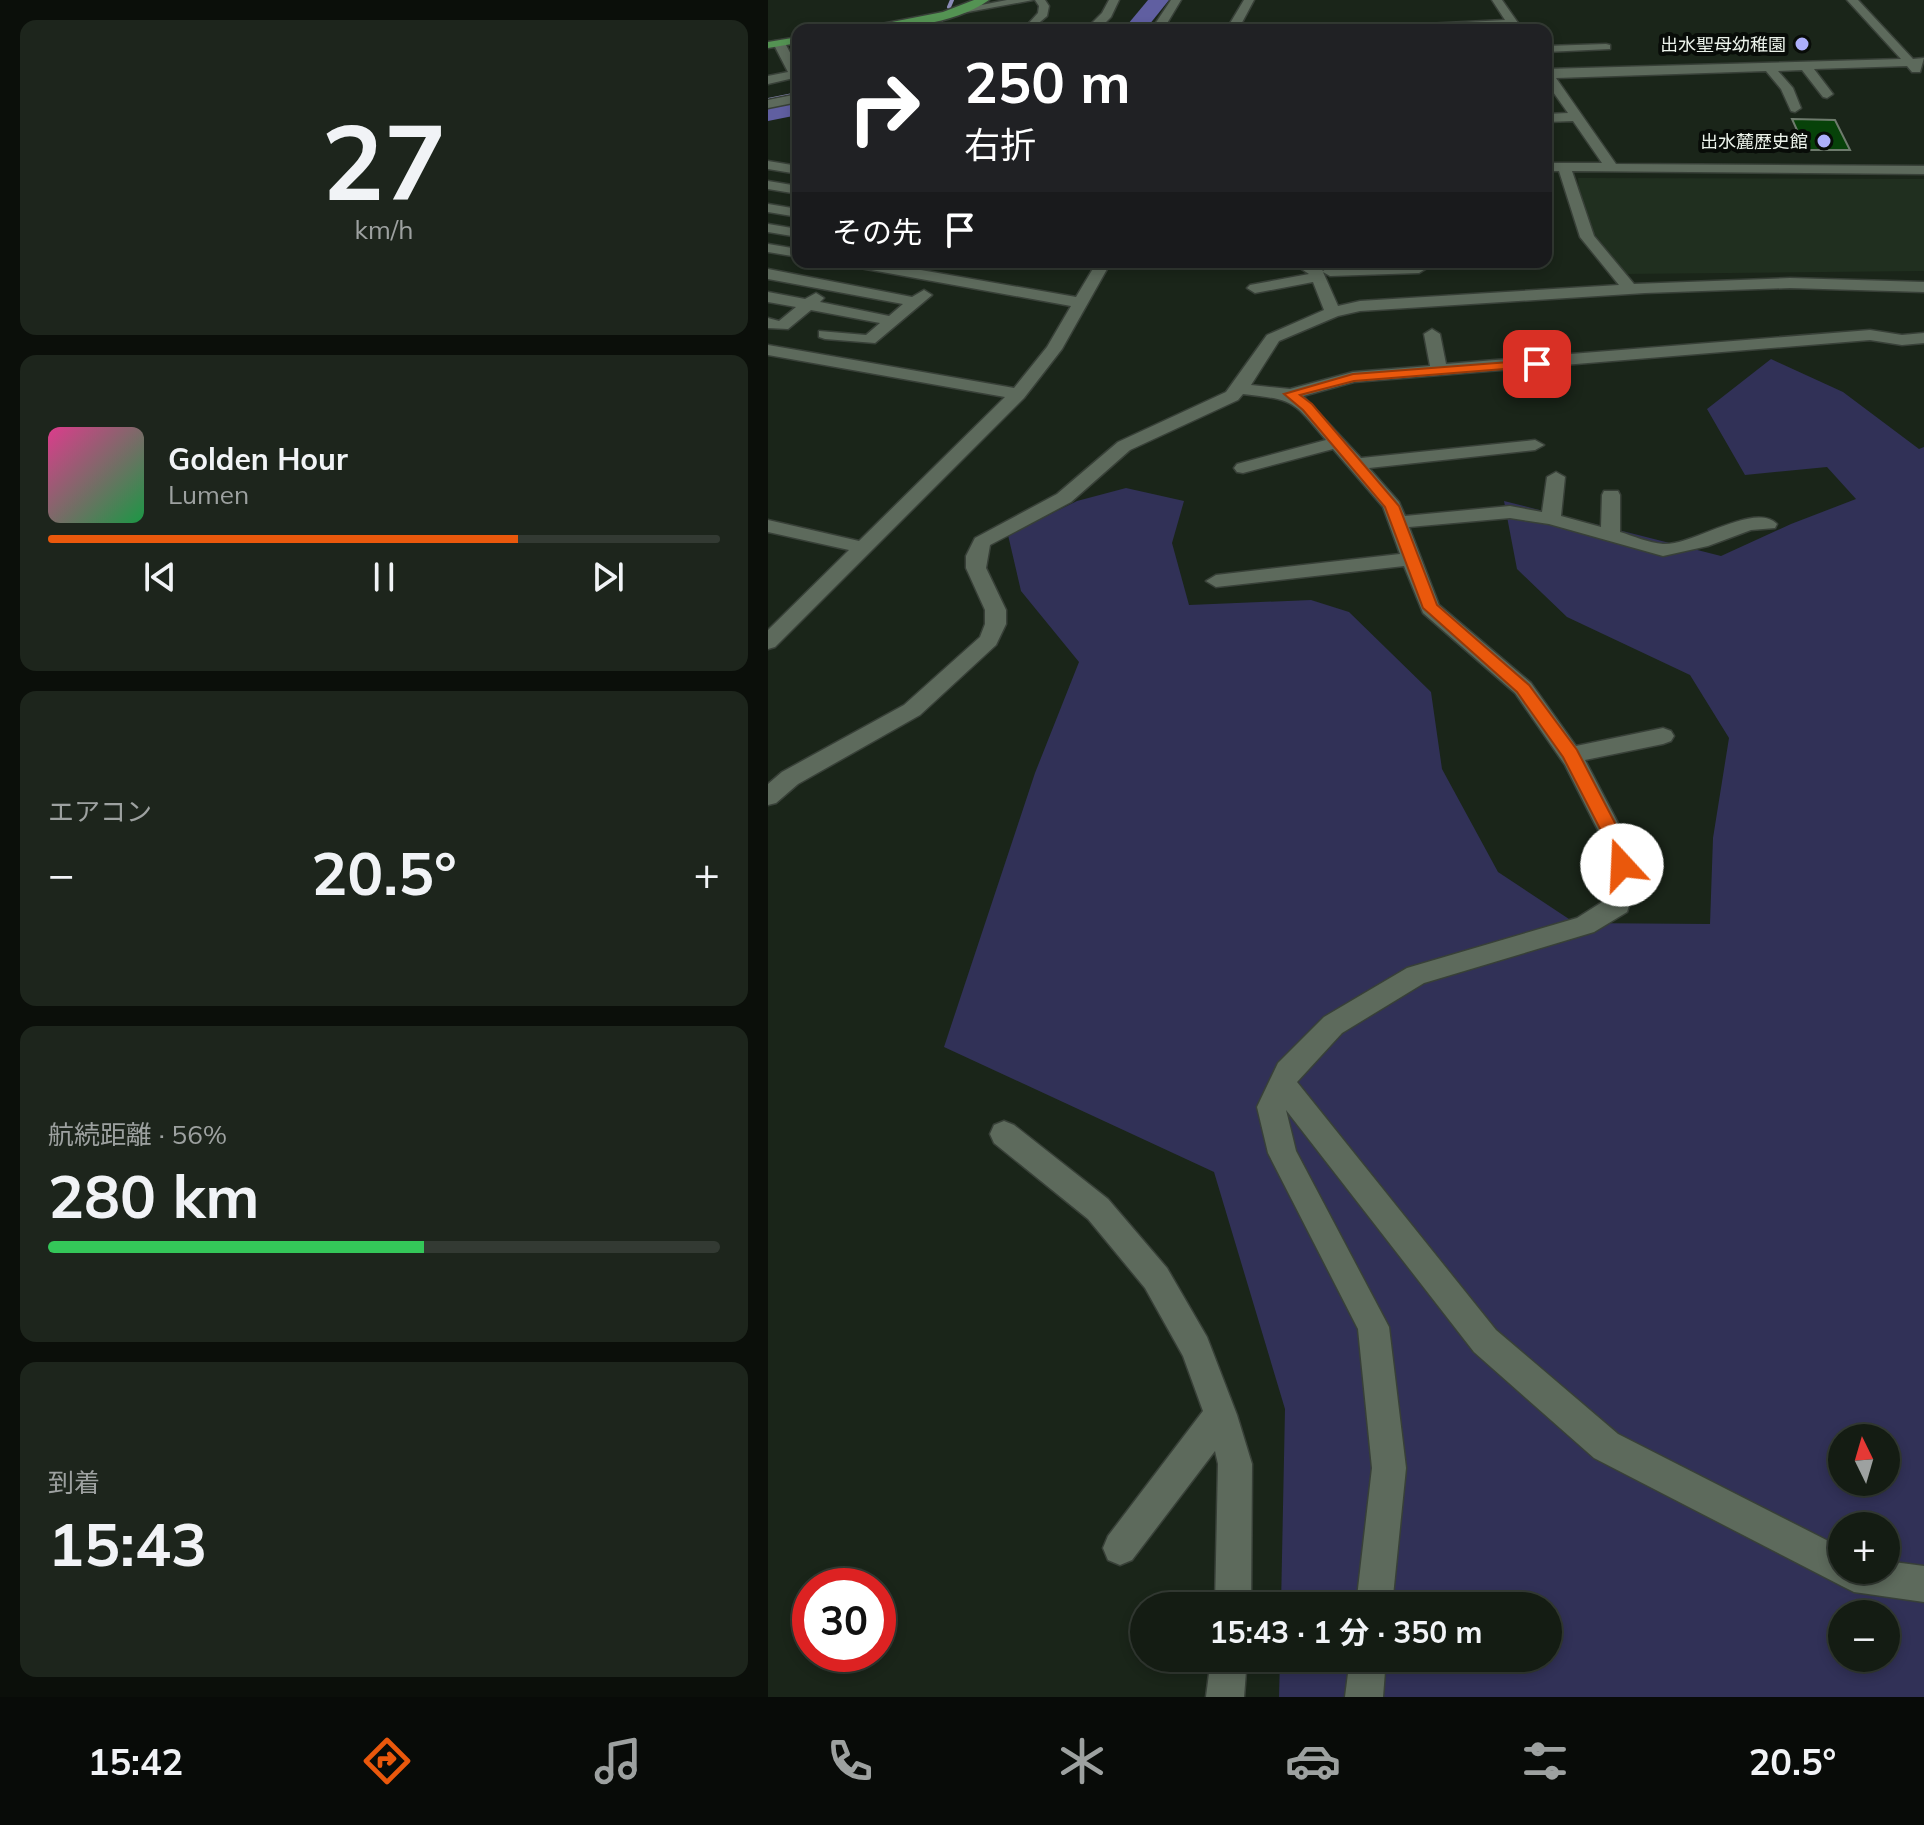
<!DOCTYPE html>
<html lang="ja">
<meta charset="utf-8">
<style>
:root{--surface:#141c13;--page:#1d251c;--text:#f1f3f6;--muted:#9da1a0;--line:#333a33;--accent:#ea580c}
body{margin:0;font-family:Mulish,"Noto Sans JP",sans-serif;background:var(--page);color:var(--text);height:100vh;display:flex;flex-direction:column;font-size:30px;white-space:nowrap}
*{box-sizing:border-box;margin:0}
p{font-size:26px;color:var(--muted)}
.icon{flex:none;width:44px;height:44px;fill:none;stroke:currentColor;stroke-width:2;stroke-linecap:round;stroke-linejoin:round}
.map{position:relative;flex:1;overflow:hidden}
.drawer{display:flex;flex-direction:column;gap:20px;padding:20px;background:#0b0f0a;width:768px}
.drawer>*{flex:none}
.top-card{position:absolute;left:24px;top:24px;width:760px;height:244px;border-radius:16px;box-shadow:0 4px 12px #0003,0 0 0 2px var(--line);background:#202124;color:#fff;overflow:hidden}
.needle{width:52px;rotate:355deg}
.controls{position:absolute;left:1060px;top:1424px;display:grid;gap:16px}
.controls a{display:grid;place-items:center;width:72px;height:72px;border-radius:50%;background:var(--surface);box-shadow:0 4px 12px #0003,0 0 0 2px var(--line);font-size:40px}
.speed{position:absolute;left:24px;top:1568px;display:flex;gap:16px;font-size:40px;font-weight:700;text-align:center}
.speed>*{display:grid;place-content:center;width:104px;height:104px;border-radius:50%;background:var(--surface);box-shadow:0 4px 12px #0003,0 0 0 2px var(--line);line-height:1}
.speed .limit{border:12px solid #d22;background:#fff;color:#111}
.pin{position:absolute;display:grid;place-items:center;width:68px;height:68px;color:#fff;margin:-34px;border-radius:16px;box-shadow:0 4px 12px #0006}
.me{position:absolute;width:88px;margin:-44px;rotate:340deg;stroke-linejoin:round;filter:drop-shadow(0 0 6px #0008)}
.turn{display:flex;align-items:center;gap:28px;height:168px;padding:0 40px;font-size:36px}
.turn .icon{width:104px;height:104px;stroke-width:2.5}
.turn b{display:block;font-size:56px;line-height:68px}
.then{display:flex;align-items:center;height:76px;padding:0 40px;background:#0003;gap:16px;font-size:30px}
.big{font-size:60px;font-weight:700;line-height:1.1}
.drawer .tile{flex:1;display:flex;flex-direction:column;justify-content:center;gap:12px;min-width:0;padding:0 28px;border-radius:16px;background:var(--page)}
.drawer .dial{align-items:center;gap:0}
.dial b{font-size:104px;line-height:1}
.song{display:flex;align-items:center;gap:24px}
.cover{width:96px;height:96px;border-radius:12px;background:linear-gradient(135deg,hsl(330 70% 55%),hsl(140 70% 35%))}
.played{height:8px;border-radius:4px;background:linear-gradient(90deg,var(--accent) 70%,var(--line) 70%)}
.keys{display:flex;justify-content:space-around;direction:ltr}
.heat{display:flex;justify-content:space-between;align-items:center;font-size:44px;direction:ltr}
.charge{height:12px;border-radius:6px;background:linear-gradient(90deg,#34c759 56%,var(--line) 0)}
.trip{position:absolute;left:362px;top:1592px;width:432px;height:80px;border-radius:40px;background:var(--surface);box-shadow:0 4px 12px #0003,0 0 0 2px var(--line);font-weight:700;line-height:80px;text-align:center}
.tab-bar{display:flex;height:128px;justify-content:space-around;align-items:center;background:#080b08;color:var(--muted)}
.tab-bar .icon{width:56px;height:56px}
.tab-bar .active{color:var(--accent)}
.tab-bar b{font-size:36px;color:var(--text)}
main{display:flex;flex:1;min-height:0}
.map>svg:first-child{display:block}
.built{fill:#202f1f}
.green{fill:#313157;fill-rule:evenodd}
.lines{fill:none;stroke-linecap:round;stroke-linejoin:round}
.stream{stroke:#8a8bb7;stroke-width:4}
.river{fill:#605fa1;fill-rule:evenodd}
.building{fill:#074209;stroke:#6e7b6d;stroke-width:2}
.minor-casing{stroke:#384038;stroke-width:3}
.major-casing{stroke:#384038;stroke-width:3}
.minor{fill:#5d6a5c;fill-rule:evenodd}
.major{fill:#549353;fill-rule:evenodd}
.route{fill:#ea580c;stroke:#983908;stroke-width:2}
.poi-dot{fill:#adaffb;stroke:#080c08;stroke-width:3}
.labels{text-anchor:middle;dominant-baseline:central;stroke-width:8;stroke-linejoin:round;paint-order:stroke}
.far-poi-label{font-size:18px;fill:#ecf3eb;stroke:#080c08;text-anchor:end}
</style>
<main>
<section class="drawer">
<div class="tile dial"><b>27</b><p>km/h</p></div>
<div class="tile">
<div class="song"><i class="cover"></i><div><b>Golden Hour</b><p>Lumen</p></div></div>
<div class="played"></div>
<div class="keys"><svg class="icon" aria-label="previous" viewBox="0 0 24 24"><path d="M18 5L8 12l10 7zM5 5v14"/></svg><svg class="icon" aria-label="pause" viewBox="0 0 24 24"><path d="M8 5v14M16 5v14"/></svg><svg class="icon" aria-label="next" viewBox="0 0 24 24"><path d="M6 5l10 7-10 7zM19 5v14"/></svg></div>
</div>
<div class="tile"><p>エアコン</p>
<div class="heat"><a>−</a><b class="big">20.5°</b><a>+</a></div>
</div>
<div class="tile"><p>航続距離 · 56%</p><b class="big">280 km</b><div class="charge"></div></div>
<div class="tile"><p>到着</p><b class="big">15:43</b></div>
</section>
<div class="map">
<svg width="1156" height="1697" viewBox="0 0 1156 1697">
<rect width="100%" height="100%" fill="#1a2519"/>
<path class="built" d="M810,178L1156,179V271L857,274L813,216Z"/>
<path class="green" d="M1003,359L1075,392L1151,449L1156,447V1697H511L512,1658H780V1606H513L517,1409L446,1172L176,1047L267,773L311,662L253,591L240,535L309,501L358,488L416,501L404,543L421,605L543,600L581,612L663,692L674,769L730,872L807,923L942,924L945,838L961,738L922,675L799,617L749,569L736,501L953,556L1023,524L1088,499L1059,467L977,475L939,409ZM1074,1438H1118V1482H1074ZM1074,1526H1118V1570H1074ZM1074,1614H1118V1658H1074Z"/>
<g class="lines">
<g class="stream">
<path d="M181,7L184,0"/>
<path d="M165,30L173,21"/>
<path d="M0,100L30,94"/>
</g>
<g class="river">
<path d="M380,0H401L377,30H355Z"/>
<path d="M30,101V115L0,121V107Z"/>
</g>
</g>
<path class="building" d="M1024,119L1067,120L1082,150H1038Z"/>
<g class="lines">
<defs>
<g id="minor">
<path d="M239,0H265L189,14L183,11Z"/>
<path d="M267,0H277L281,6L279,16L266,27L260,24L270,13L271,6Z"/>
<path d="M341,0H351L343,17L330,30H317L334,13Z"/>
<path d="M403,0H413L395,30H383Z"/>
<path d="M476,0H486L470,30H458Z"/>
<path d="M724,0H734L755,30H743L741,27L594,30L600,27L737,20Z"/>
<path d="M1079,0H1090L1145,59L1156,58L1152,72H1144L1139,66L1046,69L1065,94L1059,98L1055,97L1034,70L1010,71L1025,88L1033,108L1027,112L1023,111L1013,89L998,71L788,78L848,164L1156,166V174L804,171L826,236L866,284L1022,278L1156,282V292L1022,288L877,293L592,311L570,316L511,341L483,385L522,389L585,372L662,366L656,334L664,329L672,334L678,364L1102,330L1134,335L1156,333V343L1134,345L1102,340L586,382L535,396L593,458L767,440L776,445L767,450L601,468L631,502L637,516L742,506L774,512L779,477L788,472L797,477L793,516L833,527L834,495L836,491H850L852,495V532C865,536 881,543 895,544C924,546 987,501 1009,524L1007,528L983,530L940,546L895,556L781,524L742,518L641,527L671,605L763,683L808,746L895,728L903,731L906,736L903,741L895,744L817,760L863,848L869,881L859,912L826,932L656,983L574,1033L529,1082L728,1330L850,1434L1074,1548V1570H1118V1561L1156,1566V1602L1086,1592L1074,1586L826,1458L706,1352L518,1110L528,1151L621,1327L638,1468L624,1606H588L604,1468L590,1329L500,1153L489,1107L510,1063L556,1017L639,968L809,918L839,899L845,881L839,848L797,765L747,693L655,613L636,566L448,587L438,581L448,575L632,554L615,507L565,449L475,473L469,472L466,468L469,464L558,440C524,400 527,400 475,394L470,400L362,450L303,502L222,545L218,568L238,610V624L228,645L152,715L30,784L8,803L0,805V784L14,772L136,705L212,637L217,624V610L198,568V556L207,538L289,494L350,442L458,392L499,335L556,310L545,282L487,293L479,288L482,285L541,274L523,262C534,262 548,259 555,271L562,266L651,263L659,268L651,273L562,276L555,272L570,306L592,301L851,285L812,237L791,171H778V163H834L805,121L778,122V114L800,113L778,82V69L1133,59Z"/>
<path d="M7,41L17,43L30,68V77L0,84V76L20,72L5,43Z"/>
<path d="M838,44L842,45V49L778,52V46Z"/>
<path d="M30,94V102L0,108V100Z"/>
<path d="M0,161L30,166V174L0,169Z"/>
<path d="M0,181L30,186V194L0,189Z"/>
<path d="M0,204L30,209V217L0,212Z"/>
<path d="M0,224L30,229V237L0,232Z"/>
<path d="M0,244L30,249V257L0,252Z"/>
<path d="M74,262H107L308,297L329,262H343L294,349L256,398L7,647L0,649V630L81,550L0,532V520L91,541L237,397L0,355V345L246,388L279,347L303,306L81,266Z"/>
<path d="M0,269L144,297L156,290L164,295L107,343L57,339L51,337V331L98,335L112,323L43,310L20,329L0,328V318L11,321L28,307L0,302V292L37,299L48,293L56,298L52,302L121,316L135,304L0,279Z"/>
<path d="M236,1121L246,1125L340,1199L399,1268L439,1337L469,1415L484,1464L483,1606H447L450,1464L447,1451L364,1560L352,1565L340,1560L335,1548L340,1536L435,1411L415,1356L377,1288L320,1219L226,1143L222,1134L226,1125Z"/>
<path d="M443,1658H479L476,1697H438Z"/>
<path d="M582,1658H618L615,1697H577Z"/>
</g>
<g id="major">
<path d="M206,0H221C186,25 126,30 83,30L175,12Z"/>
<path d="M30,37V43L0,48V42Z"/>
</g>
</defs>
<use href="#minor" class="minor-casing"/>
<use href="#major" class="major-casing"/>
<use href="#minor" class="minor"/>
<use href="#major" class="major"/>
</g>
<path class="route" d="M769,360L774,361V366L586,381L532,395L544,404L631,506L669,605L761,685L809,750L860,848L863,865L854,872L845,865L842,848L795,757L749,692L655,608L617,507L535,410L516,394L585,374Z"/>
<g class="poi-dot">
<circle cx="1034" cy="44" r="8"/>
<circle cx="1056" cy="141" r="8"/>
</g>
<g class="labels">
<g class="far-poi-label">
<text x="1018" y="44">出水聖母幼稚園</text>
<text x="1040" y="141">出水麓歴史館</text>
</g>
</g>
</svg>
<div class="controls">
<a><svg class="needle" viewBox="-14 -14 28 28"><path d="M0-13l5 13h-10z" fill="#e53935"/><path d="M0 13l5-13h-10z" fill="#9da1a0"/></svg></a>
<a>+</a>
<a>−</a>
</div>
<div class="speed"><div class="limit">30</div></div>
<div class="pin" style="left:769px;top:364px;background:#d93025"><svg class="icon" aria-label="arrive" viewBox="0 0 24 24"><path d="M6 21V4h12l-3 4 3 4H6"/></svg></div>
<svg class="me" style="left:854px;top:865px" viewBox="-20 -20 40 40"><circle r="19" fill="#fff"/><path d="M0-13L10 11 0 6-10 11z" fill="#ea580c"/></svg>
<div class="trip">15:43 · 1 分 · 350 m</div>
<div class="top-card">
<div class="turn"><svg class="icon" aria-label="right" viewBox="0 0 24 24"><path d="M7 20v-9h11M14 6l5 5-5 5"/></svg><div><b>250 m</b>右折</div></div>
<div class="then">その先<svg class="icon" aria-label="arrive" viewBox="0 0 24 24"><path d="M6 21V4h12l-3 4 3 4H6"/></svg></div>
</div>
</div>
</main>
<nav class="tab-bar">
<b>15:42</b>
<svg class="icon active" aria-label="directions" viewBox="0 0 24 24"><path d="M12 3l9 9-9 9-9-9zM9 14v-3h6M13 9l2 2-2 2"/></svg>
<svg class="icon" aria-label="music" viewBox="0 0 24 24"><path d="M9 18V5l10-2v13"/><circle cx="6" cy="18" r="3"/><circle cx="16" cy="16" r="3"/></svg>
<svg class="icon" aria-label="phone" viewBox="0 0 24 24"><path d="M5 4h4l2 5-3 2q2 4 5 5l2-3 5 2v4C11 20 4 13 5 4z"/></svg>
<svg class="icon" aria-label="climate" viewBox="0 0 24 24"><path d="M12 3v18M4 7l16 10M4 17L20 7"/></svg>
<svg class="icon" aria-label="car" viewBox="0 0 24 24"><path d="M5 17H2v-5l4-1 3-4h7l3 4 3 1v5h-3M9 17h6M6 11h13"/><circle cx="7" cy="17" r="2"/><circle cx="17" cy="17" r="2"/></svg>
<svg class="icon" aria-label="filters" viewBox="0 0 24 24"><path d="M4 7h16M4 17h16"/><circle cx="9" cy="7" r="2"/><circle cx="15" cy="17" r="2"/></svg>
<b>20.5°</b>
</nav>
